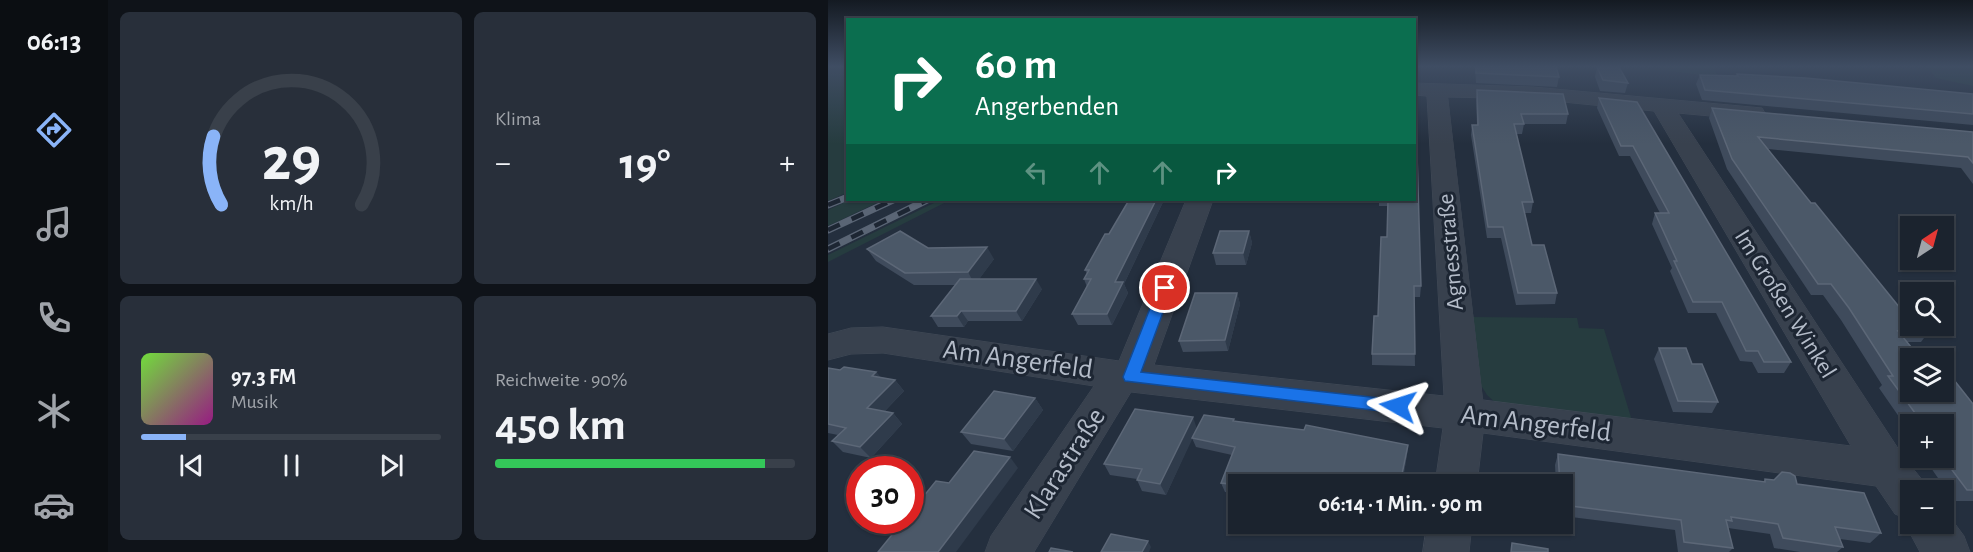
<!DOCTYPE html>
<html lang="de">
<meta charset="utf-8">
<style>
:root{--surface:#1b232e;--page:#282f3a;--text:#f1f3f6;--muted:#a0a4aa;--line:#39404a;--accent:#8ab4f8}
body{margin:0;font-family:"Alegreya Sans",sans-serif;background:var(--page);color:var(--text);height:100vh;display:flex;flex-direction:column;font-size:22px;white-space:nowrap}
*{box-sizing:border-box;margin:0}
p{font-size:20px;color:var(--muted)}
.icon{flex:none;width:33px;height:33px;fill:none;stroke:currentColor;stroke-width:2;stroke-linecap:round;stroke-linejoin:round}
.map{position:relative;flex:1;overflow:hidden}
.panel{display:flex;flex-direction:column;gap:12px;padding:12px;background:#0f1319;width:720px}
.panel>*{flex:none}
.guide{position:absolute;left:18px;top:18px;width:570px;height:183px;border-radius:0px;box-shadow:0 2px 4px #0004,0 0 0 2px var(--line);background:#0b6e4f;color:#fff;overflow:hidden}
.needle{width:39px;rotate:36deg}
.tools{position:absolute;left:1072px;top:216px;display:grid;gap:12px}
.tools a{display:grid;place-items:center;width:54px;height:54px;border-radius:0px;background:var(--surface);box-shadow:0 2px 4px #0004,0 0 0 2px var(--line);font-size:30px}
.speed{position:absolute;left:18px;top:456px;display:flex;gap:12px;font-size:30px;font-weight:700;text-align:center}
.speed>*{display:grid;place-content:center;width:78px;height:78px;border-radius:50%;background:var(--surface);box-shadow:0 2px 4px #0004,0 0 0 2px var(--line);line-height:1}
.speed .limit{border:9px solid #d22;background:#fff;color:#111}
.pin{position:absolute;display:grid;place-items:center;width:51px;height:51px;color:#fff;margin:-26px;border:3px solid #fff;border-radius:50%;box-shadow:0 2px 6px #0007}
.me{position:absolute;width:66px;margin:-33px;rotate:276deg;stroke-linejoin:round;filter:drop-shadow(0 0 4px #0008)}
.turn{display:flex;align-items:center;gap:21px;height:126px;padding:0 30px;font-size:27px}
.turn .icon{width:78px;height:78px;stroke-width:2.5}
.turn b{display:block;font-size:42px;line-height:51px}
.lanes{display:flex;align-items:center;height:57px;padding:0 30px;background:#0003;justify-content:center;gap:30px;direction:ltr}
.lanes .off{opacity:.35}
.big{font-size:45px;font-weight:700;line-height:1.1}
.panel .tile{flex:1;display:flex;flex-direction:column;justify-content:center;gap:9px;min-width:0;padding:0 21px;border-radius:9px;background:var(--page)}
.panel .dial{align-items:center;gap:0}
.dial svg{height:156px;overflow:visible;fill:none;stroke:var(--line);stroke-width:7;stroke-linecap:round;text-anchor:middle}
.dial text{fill:var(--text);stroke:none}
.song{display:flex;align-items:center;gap:18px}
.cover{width:72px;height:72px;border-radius:9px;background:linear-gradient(135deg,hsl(100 70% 55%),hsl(310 70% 35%))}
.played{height:6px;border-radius:3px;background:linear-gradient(90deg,var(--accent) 15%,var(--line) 15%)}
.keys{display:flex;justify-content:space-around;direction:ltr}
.heat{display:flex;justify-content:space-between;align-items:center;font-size:33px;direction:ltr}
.charge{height:9px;border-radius:4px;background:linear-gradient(90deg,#34c759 90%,var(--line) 0)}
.panel .tiles{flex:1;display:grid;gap:12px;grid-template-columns:repeat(2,1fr)}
.trip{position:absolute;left:400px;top:474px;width:345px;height:60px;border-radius:0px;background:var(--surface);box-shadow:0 2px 4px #0004,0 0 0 2px var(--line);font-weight:700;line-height:60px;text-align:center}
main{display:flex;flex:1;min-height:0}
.dock{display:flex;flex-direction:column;width:108px;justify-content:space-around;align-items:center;background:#0b0e12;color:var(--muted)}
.dock .icon{width:42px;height:42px}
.dock .selected{color:var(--accent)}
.dock b{font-size:27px;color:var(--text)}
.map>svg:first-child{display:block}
.green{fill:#263c3f}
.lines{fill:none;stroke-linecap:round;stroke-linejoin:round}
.street-casing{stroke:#414a57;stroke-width:1}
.street{fill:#38414e;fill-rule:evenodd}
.rail-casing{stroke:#5a6575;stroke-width:7}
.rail{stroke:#1d2633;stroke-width:4.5;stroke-dasharray:13;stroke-linecap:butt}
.wall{fill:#3f4b5c}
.shaded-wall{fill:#2f3b4b}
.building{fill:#4b5868;stroke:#5c6777;stroke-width:1.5}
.route{fill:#1a73e8;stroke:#114b97;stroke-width:1.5}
.labels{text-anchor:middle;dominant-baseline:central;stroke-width:6;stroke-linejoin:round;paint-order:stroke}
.street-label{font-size:24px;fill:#b4bcc9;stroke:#1d2633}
.near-street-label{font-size:28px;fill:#b4bcc9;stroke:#1d2633}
</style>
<main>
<nav class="dock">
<b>06:13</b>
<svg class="icon selected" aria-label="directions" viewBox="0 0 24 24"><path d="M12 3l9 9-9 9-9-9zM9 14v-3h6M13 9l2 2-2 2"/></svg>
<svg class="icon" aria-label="music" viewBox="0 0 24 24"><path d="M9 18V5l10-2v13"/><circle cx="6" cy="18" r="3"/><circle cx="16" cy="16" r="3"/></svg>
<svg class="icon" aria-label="phone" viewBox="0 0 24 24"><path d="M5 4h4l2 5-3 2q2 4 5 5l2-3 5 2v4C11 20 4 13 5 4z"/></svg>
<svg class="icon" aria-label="climate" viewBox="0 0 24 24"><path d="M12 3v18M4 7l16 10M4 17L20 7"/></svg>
<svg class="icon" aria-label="car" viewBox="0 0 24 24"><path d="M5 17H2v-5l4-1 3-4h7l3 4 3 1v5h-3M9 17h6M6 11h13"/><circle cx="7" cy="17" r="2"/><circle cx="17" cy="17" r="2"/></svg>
</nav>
<section class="panel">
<div class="tiles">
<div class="tile dial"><svg viewBox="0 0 100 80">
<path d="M14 69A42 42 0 1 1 86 69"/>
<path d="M14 69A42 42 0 0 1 10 34" stroke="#8ab4f8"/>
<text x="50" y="56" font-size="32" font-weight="700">29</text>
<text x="50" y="72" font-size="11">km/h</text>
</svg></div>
<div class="tile"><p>Klima</p>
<div class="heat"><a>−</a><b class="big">19°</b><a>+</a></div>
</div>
<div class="tile">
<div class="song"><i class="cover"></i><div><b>97.3 FM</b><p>Musik</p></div></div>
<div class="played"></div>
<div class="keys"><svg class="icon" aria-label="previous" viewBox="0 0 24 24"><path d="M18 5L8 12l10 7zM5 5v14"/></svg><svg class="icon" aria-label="pause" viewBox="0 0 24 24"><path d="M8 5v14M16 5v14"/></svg><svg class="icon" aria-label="next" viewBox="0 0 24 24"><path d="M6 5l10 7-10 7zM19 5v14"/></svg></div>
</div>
<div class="tile"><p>Reichweite · 90%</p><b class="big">450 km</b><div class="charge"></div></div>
</div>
</section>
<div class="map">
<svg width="1145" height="552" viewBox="0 0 1145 552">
<rect width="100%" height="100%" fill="#242f3e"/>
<g class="green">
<path d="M0,66H19L20,192L0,201Z"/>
<path d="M833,66H885L890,77L834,70Z"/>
<path d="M1098,66H1145V86L1108,78Z"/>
<path d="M22,200H55L0,226V210Z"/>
<path d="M112,200H122L0,262V255Z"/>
<path d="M643,317L749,318L751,328L776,329L805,424L671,406L659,395L651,382Z"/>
</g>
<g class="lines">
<defs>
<g id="street">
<path d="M586,83L705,87L934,108L937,113L934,118L926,120L850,113L1075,456L1099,486L1101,490H1083V524H1116V509L1136,536L1142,552H1092L1077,524L1079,519L1067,514L1048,486L655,433L649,484H607L615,428L303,392L206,552H157L163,536L266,386L55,353L23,354L0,360V334L23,328L55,327L291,361L358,200H385L326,365L616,396L599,96L586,95ZM620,97L705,99L826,111L1023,446L655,400Z"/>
<path d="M599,524H644L641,552H595Z"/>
</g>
</defs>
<use href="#street" class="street-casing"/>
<use href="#street" class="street"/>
<defs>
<g id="rail">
<path d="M0,205L20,197"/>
<path d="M0,230L65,200"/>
<path d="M0,249L99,200"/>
</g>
</defs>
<use href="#rail" class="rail-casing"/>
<use href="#rail" class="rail"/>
</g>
<g class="wall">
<path d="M647,66H728L731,77L729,87L648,83Z"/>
<path d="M769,67L800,83L797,93L772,91L767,77Z"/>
<path d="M909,74L1145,94V125L874,100L868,84L872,75L908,76Z"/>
<path d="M649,90L740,114L738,124H696L694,134H688L705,202L703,213H697L704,245L729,293L727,304L688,305L673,238H659L643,135L644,125H649L648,100Z"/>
<path d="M771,98L963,362L956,373H930L924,362L912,361L888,313H860L842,271L844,268L824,224L827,213H832L802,156H791L769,108Z"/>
<path d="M884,108L1145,132V184L1133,168L940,149L983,203L1072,308L1102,330L1093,342H1079L1083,392L1145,404V501H1126L1103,468L1105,466L1099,458H1116V424H1083V434L1051,388L1054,385L1013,320L995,295H983L899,169L881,118Z"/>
<path d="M294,200H336L296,284L300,293L284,325H250L244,314L259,287L256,279L259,274L257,270L281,234L300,202H294Z"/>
<path d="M551,200H586L593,286L592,297H586L587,366L544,365V354L550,316L559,237V206H551Z"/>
<path d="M421,231L424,243L418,265H388L385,253Z"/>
<path d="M100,248L166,259L151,279L214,289L194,321H140L136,327H110L103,316L128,285H86L48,261L39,249Z"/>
<path d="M409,293L412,304L400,351L355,352L351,341Z"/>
<path d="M831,348L864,364L890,402L884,413L845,412L826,359Z"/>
<path d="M0,368L12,370L48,372L52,377L67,380L76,391L57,411L65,413L74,424L43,458L15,452L4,441L10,435L0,433Z"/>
<path d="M207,398L215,410L185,451L143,444L133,432Z"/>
<path d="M407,422L580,445L579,455L574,484H411V494L397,492L393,483L404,455L368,447L364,438L338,495L314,491L309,480V479L282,475L276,464L369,429Z"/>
<path d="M730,454L935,482L937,479L969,484L1053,533L1042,543L1012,539L1015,547L1009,552H972L946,548L942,534L900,528L905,548L901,552H850L847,530L735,516V484H728L727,465Z"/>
</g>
<g class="shaded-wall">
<path d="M328,200H336L296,284L300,293L284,325L279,314L287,282Z"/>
<path d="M421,231L424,243L418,265L415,253Z"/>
<path d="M159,247L166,259L147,285L140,272Z"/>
<path d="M208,279L214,289L194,321L188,311Z"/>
<path d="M409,293L412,304L400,351L397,340Z"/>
<path d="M133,311L140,321L136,327L129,316Z"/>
<path d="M48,372L58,383L44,376Z"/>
<path d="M67,380L76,391L49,419L39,408Z"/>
<path d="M207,398L215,410L185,451L176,439Z"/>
<path d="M65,413L74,424L43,458L32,447Z"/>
<path d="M365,417L369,429L338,495L332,484Z"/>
<path d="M580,445L579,455L574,484H572Z"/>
<path d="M182,457L190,468L128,552H110Z"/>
<path d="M320,541L323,547L321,552H314Z"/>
</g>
<g class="building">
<path d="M648,66H728L731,77L648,73Z"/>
<path d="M769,67H791L800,83L775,80Z"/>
<path d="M909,74L978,78L1145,94V114L877,90L872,75L910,76Z"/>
<path d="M649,90L735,94L740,114H693L696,124H686L705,202H694L704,245H716L729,293H690L675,227H660L644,125H650Z"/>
<path d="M771,98L809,102L963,362H936L930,351H918L894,302H865L846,261H849L827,213H841L805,146H793Z"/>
<path d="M884,108L1145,132V163L1140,157L930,137L983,203H987L1072,308L1083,310V326H1099L1102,330L1070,331L1092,358H1083V392H1116V379L1126,380L1145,404V490H1139L1115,458L1118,457L1116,453V424H1095L1060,376H1065L1021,308L1003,284H990L904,159Z"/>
<path d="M586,121H588L593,286H586L587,354H544L546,316H550L553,237H559L560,200H586Z"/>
<path d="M301,200H328L287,282H295L279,314H244L263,279H256L261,270H257L277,234H281Z"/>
<path d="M72,231L100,248L159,247L140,272L77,273L39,249Z"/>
<path d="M392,231H421L415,253H385Z"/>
<path d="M132,279H208L188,311H133L129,316H103Z"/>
<path d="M367,293H409L397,340L351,341Z"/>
<path d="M831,348H858L864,364H874L890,402L850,401Z"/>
<path d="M16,367L48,372L44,376L67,380L39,408L65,413L32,447L4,441L18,428L0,424V368L12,370Z"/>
<path d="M166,391L207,398L176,439L133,432Z"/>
<path d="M307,409L365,417L332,484L309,480L314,469L276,464Z"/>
<path d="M376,415L406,419L405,421L476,430L478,425L580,445L572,484L411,485L393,483L407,447L364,438Z"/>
<path d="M146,451L182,457L110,552H50L76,520H82V513L108,481L121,483Z"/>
<path d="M730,454L937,482V479L946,480L954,472L962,473L967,476L969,484L1036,493L1053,533L1007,527L1015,547L955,538L950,524L903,517L904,521L898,520L905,548L856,542L853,520L735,505V484H732Z"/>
<path d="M283,534L320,541L314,552H273Z"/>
<path d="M684,543L720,549V552H683Z"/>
<path d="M223,548L245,552H221Z"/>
</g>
<linearGradient id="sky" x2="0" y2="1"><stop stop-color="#141a22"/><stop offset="0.46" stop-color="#3f4d63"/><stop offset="1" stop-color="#3f4d63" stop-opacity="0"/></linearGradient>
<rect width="1145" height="144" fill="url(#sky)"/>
<path class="route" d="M337,283L344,288L313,372L570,400L576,402L579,406L576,411L570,413L297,381L295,377L330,288Z"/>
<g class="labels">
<g class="street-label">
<text transform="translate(623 252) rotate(-95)">Agnesstraße</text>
<text transform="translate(957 304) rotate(58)">Im Großen Winkel</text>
</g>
<g class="near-street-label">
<text transform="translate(190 360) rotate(8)">Am Angerfeld</text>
<text transform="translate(708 424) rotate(7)">Am Angerfeld</text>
<text transform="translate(237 464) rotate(-57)">Klarastraße</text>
</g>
</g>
</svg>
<div class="tools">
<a><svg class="needle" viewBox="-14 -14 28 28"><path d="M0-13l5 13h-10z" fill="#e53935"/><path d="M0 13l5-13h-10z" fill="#a0a4aa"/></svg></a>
<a><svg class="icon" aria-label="search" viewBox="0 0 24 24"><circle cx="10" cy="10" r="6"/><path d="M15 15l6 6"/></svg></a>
<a><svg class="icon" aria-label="layers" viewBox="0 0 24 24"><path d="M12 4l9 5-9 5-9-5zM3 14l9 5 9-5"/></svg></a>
<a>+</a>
<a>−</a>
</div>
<div class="speed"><div class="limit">30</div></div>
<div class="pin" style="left:337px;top:288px;background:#d93025"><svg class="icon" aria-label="arrive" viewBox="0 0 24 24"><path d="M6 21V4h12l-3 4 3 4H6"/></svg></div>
<svg class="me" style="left:570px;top:406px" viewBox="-20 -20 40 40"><path d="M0-17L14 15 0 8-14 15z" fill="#1a73e8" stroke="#fff" stroke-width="4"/></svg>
<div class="trip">06:14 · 1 Min. · 90 m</div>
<div class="guide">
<div class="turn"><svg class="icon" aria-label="right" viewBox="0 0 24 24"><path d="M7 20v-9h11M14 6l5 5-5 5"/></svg><div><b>60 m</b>Angerbenden</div></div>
<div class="lanes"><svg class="icon off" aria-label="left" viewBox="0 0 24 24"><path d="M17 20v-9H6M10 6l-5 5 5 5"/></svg><svg class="icon off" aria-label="ahead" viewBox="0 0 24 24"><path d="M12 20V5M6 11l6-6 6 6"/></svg><svg class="icon off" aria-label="ahead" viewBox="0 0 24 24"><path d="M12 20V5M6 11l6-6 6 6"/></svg><svg class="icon" aria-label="right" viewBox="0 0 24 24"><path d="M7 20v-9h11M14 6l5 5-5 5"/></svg></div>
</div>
</div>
</main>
